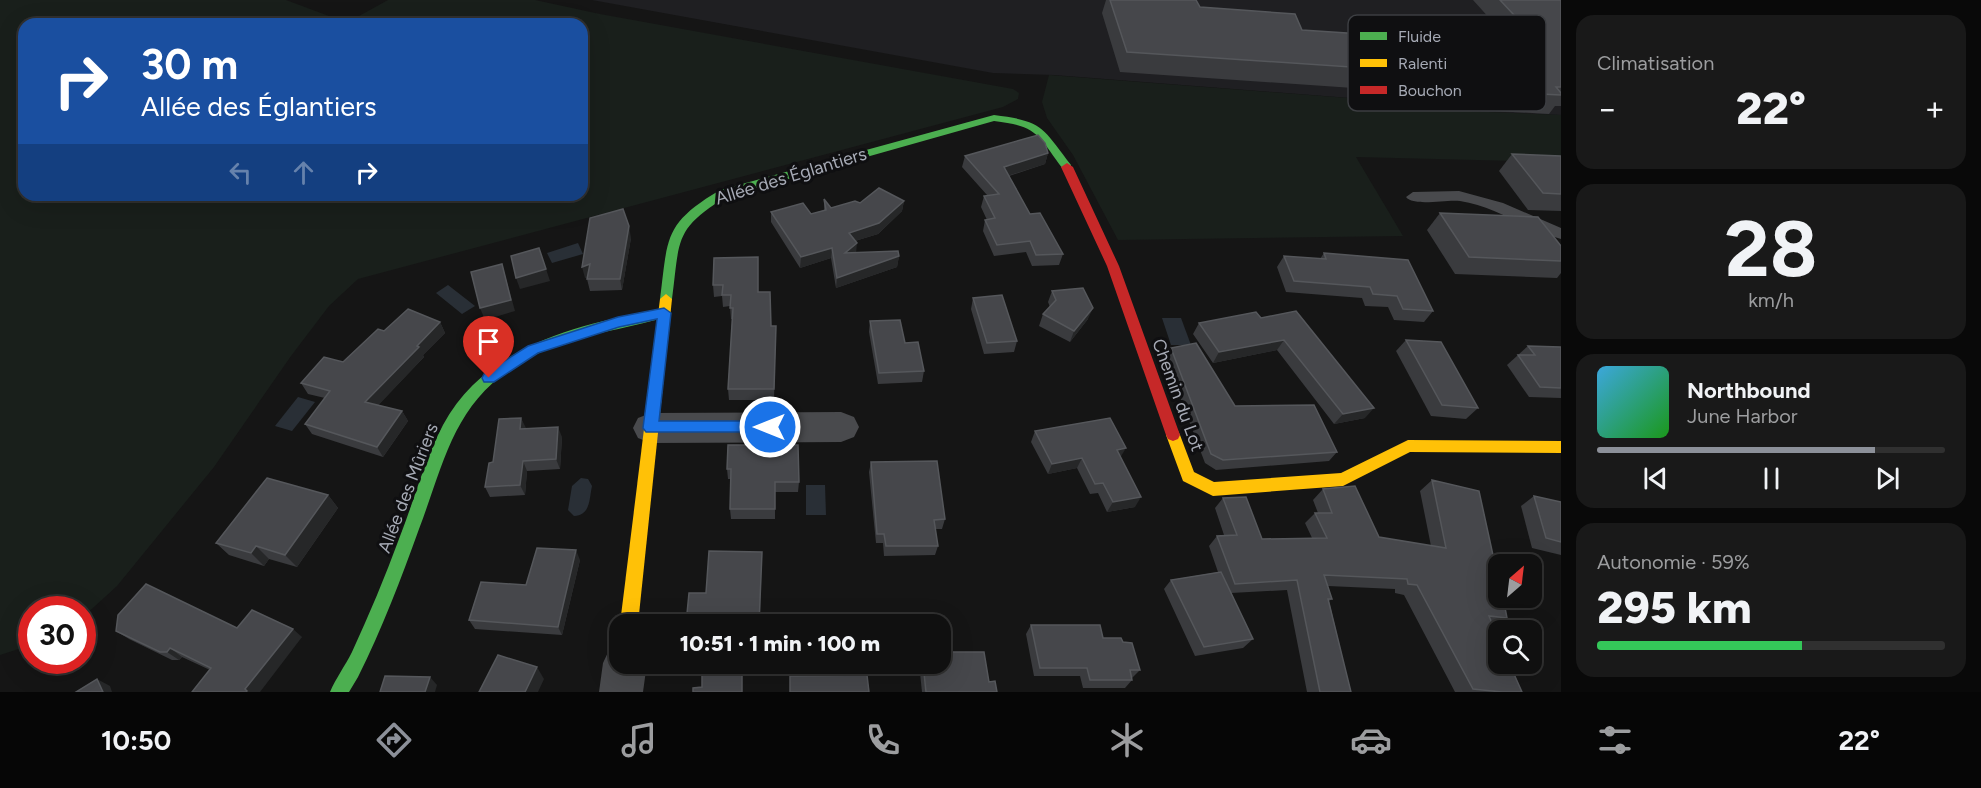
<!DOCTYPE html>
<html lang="fr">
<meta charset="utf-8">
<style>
:root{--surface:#101010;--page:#191919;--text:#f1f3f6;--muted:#9c9d9f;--line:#303030;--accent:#8c9099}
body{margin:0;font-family:Figtree,sans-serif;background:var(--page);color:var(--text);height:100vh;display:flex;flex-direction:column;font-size:22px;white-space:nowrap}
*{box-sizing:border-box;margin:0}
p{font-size:20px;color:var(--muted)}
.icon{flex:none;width:33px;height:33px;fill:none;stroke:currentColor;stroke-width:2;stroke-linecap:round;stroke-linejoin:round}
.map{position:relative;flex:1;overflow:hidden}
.panel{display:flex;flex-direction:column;gap:15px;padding:15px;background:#090909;width:420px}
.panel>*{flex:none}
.banner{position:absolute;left:18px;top:18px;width:570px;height:183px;border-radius:18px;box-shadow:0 6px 24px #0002,0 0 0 2px var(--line);background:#1a4fa0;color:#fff;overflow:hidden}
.needle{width:39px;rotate:28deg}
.buttons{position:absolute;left:1488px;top:554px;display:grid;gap:12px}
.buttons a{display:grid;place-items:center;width:54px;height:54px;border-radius:12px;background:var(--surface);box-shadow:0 6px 24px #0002,0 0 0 2px var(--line);font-size:30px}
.speed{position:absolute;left:18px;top:596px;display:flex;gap:12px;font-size:30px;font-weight:700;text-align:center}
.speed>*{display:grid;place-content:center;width:78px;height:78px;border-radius:50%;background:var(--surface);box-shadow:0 6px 24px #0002,0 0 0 2px var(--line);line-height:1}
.speed .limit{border:9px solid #d22;background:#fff;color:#111}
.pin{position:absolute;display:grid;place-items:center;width:51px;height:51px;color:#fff;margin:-62px -26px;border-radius:50% 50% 50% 0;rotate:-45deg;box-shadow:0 0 6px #0007}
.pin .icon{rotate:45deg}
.me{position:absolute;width:66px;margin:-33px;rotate:270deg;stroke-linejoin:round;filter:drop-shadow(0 0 4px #0008)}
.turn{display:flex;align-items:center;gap:21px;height:126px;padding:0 24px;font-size:27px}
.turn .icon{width:78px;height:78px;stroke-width:2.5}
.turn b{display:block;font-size:42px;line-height:51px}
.lanes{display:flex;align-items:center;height:57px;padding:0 24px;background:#0003;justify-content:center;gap:30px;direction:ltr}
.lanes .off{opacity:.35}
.big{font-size:45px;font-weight:800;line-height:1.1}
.panel .card{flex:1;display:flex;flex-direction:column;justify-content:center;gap:9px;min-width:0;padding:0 21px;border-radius:18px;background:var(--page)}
.panel .dial{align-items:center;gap:0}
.dial b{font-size:78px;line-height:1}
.song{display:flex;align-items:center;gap:18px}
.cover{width:72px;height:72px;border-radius:9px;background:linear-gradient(135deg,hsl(200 70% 55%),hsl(120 70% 35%))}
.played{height:6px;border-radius:3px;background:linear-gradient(90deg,var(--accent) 80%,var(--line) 80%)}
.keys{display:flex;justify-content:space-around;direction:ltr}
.heat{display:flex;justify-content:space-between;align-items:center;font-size:33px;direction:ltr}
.charge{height:9px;border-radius:4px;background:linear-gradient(90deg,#34c759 59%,var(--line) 0)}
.trip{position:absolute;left:609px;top:614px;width:342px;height:60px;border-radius:18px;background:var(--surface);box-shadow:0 6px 24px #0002,0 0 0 2px var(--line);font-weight:800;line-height:60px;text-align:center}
.dock{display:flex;height:96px;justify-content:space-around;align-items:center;background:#060606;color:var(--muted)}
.dock .icon{width:42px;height:42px}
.dock .on{color:var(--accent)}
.dock b{font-size:27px;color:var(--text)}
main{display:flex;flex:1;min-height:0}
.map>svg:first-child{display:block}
.built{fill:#1f1f22}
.green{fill:#191f1b;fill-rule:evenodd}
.water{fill:#292f36}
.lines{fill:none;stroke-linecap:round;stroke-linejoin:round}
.lane{fill:#494a4d;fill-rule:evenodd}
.street{fill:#494a4d;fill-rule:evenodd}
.fast{fill:#4caf50;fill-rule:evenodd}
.slow{fill:#ffc107;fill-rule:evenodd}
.jam{fill:#c62828;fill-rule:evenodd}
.wall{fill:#3a3b3e}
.shaded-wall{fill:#262728}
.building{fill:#46474b;stroke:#55575b;stroke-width:1.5}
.route{fill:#1a73e8;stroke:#114b97;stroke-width:1.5}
.labels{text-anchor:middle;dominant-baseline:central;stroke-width:6;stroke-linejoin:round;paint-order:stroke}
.street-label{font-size:18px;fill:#a6aab5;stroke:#0f0f11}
.key{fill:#0f0f11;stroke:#3c3e42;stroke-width:1.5}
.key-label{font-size:16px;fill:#a6aab5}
</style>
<main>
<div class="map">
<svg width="1561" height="692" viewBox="0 0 1561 692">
<rect width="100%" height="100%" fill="#151515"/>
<path class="built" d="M592,0H1561V115L1439,110L1426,104L1054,75L993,73Z"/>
<g class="green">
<path d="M0,0H286L329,16L347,18L359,16L388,0H535L600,14L1013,89L1019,93L1018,99L1003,107L358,279L329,306L291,356L214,467L117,586L83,617L82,609H32L31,645L0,655ZM24,24H582V195H24Z"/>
<path d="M1049,75L1426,104L1439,110L1561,115V162L1356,157L1403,236L1118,240L1073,155L1047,118L1042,102Z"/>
</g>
<g class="water">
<path d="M578,243L583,254L552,263L547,253Z"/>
<path d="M448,285L475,306L462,314L436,293Z"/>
<path d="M1162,318H1181L1191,345H1171Z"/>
<path d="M298,397L315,402L292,431L275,426Z"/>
<path d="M581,478L588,479L592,486C589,499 591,515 574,516L568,510L572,486Z"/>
<path d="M806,485H825L826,515H806Z"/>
</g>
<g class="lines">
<path class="lane" d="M1459,191L1503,203L1561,228V239C1526,229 1497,207 1460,201C1447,199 1414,207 1406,197L1413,192Z"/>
<g class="street">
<path d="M841,412L854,417L859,427L854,437L841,442L651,443L638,438L633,428L638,418L651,413Z"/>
<path d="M620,644V663H647L643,692H599L603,663L610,648Z"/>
</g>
<g class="fast">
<path d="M994,115C1043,121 1042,127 1071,165V169H1063C1038,136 1039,126 994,121L728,196C673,229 680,240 672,299L666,304L660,299C668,238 663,224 720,190Z"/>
<path d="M664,308L671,313L669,316C622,331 578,333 533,356C455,395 447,455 419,529C401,579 382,629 358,677L349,692H330C336,678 345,666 352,652C369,615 385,577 399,539C414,501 424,461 443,425C487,344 581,324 664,308Z"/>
</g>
<g class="slow">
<path d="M666,294L672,299L638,624H620L660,299Z"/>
<path d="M1173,429L1178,431L1180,435L1194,472L1214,482L1341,473L1408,440L1561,441V453L1410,452L1343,486L1213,496L1183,481L1166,435L1168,431Z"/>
</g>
<path class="jam" d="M1067,163L1073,167L1119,266L1180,435L1178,439L1173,441L1168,439L1166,435L1107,266L1061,167Z"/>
</g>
<g class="wall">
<path d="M1106,0H1192L1200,7L1302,30L1380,69L1368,89L1120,72L1102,13Z"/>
<path d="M1473,0H1561V106H1555L1549,114L1442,108L1406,56L1417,38L1511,42Z"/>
<path d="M1048,153L1045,164L1009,176L1030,214L1063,254L1059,265L1032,266L1026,252L994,256L983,231L985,220H987L981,207L984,196L987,195L962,167L965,156Z"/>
<path d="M1512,154L1561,156V211L1528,210L1499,171Z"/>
<path d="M824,199L831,208L860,203L904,201L902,211L878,234L855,241L856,253L899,256L897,267L836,288L831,258L800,268L771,222V212L811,214L824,210Z"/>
<path d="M1440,213L1561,246V273L1557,278L1455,274L1427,230Z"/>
<path d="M631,238L622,290L590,291L587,279L588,277L585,278Z"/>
<path d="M1324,253L1433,311L1424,322L1394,320L1388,307L1365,306L1362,298L1286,292L1277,267L1284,256L1320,259Z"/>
<path d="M714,258L758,292L771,326H776L774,400H729L728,389L732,319H731L730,306L723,307L722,296L714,297L713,285Z"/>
<path d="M1052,291L1088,319L1070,342L1039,326L1043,314L1050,307L1048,302Z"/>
<path d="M973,298L1017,341L1014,352L984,354L971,309Z"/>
<path d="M1261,318L1365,418L1334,424L1277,350L1213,363L1193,334L1199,323Z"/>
<path d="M870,321L905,343L924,371L922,382L878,384L869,332Z"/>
<path d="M440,322L445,333L423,355L424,357L378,405L402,411L408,421L383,457L312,434L305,424L325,398L308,394L301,383L343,362L384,331Z"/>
<path d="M1406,340L1478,408L1466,419L1431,416L1396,351Z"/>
<path d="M1528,346L1561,347V398L1529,397L1507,365Z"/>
<path d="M1171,348L1235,406L1337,452L1329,461L1216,470L1205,463L1165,358Z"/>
<path d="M521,418L525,429L562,437L560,469L527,471L525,495L490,497L485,487L493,462Z"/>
<path d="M1035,431L1120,457L1135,507L1107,512L1098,493L1090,494L1077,468L1048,474L1031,442Z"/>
<path d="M728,445L799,482L798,492H775V519H731L730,509L731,479H728L727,469Z"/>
<path d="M871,462L945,519L942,529H935L938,546L935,555L884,556L883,543H876L869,472Z"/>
<path d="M1432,480L1507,618L1494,626L1522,692H1455L1404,595L1395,593V589L1328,586L1332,599L1329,601L1351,692H1307L1287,590L1231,593L1253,639L1243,648L1195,656L1164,589L1171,580L1218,572L1209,546L1217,536L1224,535L1215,508L1223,498L1262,539L1312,538L1305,523L1315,513H1318L1313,500L1323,489L1379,537L1431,546L1420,491Z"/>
<path d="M328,495L338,508L297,567L269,559L264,566L229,555L216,543Z"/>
<path d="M1534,496L1561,502V555L1532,548L1521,506Z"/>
<path d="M580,560L562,635L475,629L469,620L526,585Z"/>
<path d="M1031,625L1103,638L1140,670L1132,678V680L1125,688H1083L1080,676H1034L1026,634Z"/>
<path d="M237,628L302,637L210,670L182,657L179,660H172L129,639L116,631Z"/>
<path d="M919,663H940L989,682L997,692H922Z"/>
</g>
<g class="shaded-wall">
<path d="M1048,153L1045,164L1001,178L1004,167Z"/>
<path d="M904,201L902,211L878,234L848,243L849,233Z"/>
<path d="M629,226L631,238L622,290L620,279Z"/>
<path d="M857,243L856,254L845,253Z"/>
<path d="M832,248L831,258L800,268L801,257Z"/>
<path d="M899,256L897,267L836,288L837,278Z"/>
<path d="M502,264L515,311L485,320L480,308Z"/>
<path d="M590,264L593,276L585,278L582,267Z"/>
<path d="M546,269L550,281L520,289L516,278Z"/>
<path d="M1093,308L1088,319L1070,342L1074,331Z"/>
<path d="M440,322L445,333L423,355L424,357L372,412L365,402L417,346Z"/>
<path d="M1284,340L1277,350L1213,363L1219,352Z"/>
<path d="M1374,408L1365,418L1334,424L1343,414Z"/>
<path d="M402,411L408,421L383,457L377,447Z"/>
<path d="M521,418L526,428L524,440L520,429Z"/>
<path d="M558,427L562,437L560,469L556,459Z"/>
<path d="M1126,448L1120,458L1117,450Z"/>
<path d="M1082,458L1077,468L1048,474L1052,464Z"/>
<path d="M523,461L527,471L525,495L520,485Z"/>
<path d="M328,495L338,508L297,567L285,555Z"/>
<path d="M1141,497L1135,507L1107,512L1113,502Z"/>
<path d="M256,546L269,559L264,566L251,553Z"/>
<path d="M576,550L580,560L562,635L558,627Z"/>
<path d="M762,552L760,624H759Z"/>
<path d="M293,629L302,637L260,692H246L245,689Z"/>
<path d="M170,648L182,657L179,660L167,652Z"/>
<path d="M537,667L544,679L538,692H525Z"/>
<path d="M430,677L437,685L435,692H425Z"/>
<path d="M97,679L110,686L112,692H103Z"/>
</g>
<g class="building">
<path d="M1110,0H1196L1200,7L1295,14L1302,30L1362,34L1380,69L1127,52Z"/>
<path d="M1500,0H1561V87H1556L1561,93V95L1454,90L1417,38L1541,44Z"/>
<path d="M1038,135L1045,143L1048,153L1004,167L1030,214L1040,213L1063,254L1036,255L1030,241L997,245L985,220L995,218L984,196L999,194L965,156Z"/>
<path d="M1512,154L1561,156V194L1543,193Z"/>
<path d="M879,188L904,201L879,223L849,233L857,243L845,253L898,251L899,256L837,278L832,248L801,257L771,212L803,203L811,214L826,210L824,199L831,208L855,201L860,203Z"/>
<path d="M623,209L629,226L620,279H587L590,264L582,267L590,218Z"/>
<path d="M1440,213L1538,217L1561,246V261L1469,257Z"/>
<path d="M539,248L546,269L516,278L511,256Z"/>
<path d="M1324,253L1408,260L1433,311L1403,309L1397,296L1373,294L1370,287L1294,281L1284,256L1326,259Z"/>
<path d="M758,257V292H770L771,326H776L774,389H728L733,308H730L731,295H722L723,285H713L714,258Z"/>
<path d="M502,264L511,300L480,308L471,272Z"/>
<path d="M1083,288L1093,308L1074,331L1043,314L1056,300L1052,291Z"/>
<path d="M1002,295L1017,341L987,343L973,298Z"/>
<path d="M408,309L440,322L417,346L419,347L365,402L402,411L377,447L305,424L330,391L301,383L324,357L343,362L378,329L384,331Z"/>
<path d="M1296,311L1374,408L1343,414L1284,340L1219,352L1199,323L1256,312L1261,318Z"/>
<path d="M900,320L905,343L918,342L924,371L879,373L870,321Z"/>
<path d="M1406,340L1441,342L1478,408L1442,405Z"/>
<path d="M1196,343L1235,406L1314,405L1337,452L1223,460L1211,454L1171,348Z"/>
<path d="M1528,346L1561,347V388L1540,387L1518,355H1535Z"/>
<path d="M521,418L520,429L558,427L556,459L523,461L520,485L485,487L489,463L493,462L499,419Z"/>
<path d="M1110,418L1126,448L1117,450L1141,497L1113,502L1103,483L1095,484L1082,458L1052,464L1035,431Z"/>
<path d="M728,445H798L799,482H775V509H730L731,469H727Z"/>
<path d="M937,461L945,519L934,520L938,546H886L884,534H877L871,462Z"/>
<path d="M267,478L328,495L285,555L256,546L251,553L216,543Z"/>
<path d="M1432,480L1479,491L1498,578V597H1503L1507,618L1489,616L1498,638V663H1509L1522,692H1502L1473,689L1417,585L1408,584L1407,579L1324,575L1332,599H1328L1351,692H1320L1297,580L1235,584L1217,536L1237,535L1223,498L1246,497L1262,539L1327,538L1315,513H1332L1323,489L1355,486L1379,537L1446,548Z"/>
<path d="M1534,496L1561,502V542L1546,538Z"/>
<path d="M537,548L576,550L558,627L469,620L481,582L526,585Z"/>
<path d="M709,551L762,552L759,624H686L689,593H706Z"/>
<path d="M1221,572L1253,639L1204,647L1171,580Z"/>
<path d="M146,584L237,628L252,610L293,629L245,689L247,691L246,692H192L211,668L170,648L167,652H160L116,631L118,615Z"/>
<path d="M1031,625H1100L1103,638H1121L1123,642L1132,643L1140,670H1130L1132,680H1090L1087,668H1040Z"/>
<path d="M940,652H984L989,682L995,681L997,692H926L923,663H940Z"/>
<path d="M498,655L537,667L525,692H479Z"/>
<path d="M702,663H742V692H693V688L702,687Z"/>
<path d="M867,675L869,692H790V676Z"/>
<path d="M385,676L430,677L425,692H380Z"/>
<path d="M97,679L103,692H76Z"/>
</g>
<path class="route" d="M664,308L671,313L659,421H770L775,423L777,427L775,432H646L643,428L657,319L619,327L538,353L494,382H484L482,378L484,374L528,346L618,317Z"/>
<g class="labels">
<g class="street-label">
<text transform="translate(791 176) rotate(-17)">Allée des Églantiers</text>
<text transform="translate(1178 395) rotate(70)">Chemin du Lot</text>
<text transform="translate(408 488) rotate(-69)">Allée des Mûriers</text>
</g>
</g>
<rect x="1348" y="15" width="198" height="96" rx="9" class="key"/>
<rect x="1360" y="32" width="27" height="8" fill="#4caf50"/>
<rect x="1360" y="59" width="27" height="8" fill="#ffc107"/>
<rect x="1360" y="86" width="27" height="8" fill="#c62828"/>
<g class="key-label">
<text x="1398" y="42">Fluide</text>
<text x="1398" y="69">Ralenti</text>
<text x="1398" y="96">Bouchon</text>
</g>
</svg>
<div class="buttons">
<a><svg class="needle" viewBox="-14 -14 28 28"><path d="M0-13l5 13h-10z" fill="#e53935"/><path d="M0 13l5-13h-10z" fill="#9c9d9f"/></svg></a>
<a><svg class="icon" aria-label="search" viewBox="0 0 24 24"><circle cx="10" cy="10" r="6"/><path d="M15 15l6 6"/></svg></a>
</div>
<div class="speed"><div class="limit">30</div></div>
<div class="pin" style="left:489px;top:378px;background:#d93025"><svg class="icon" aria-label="arrive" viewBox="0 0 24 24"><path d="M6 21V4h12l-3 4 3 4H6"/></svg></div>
<svg class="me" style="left:770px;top:427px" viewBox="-20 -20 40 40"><circle r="17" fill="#1a73e8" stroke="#fff" stroke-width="3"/><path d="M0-11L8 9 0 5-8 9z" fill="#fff"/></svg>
<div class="trip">10:51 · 1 min · 100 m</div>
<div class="banner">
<div class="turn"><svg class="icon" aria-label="right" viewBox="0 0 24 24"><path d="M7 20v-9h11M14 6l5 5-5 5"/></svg><div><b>30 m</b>Allée des Églantiers</div></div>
<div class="lanes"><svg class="icon off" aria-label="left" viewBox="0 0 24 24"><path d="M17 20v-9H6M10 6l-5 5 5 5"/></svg><svg class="icon off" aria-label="ahead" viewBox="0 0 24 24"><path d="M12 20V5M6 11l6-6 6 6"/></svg><svg class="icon" aria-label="right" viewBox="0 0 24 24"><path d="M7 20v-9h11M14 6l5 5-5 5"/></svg></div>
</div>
</div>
<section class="panel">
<div class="card"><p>Climatisation</p>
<div class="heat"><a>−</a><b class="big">22°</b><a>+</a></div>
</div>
<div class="card dial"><b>28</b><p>km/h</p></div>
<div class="card">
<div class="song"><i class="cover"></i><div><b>Northbound</b><p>June Harbor</p></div></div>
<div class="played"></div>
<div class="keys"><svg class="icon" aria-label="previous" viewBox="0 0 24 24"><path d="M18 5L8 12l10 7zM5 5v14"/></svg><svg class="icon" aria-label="pause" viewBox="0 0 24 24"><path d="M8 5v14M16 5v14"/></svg><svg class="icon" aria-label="next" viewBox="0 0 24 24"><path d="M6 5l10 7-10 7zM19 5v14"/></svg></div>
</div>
<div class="card"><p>Autonomie · 59%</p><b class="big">295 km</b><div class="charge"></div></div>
</section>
</main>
<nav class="dock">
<b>10:50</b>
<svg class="icon on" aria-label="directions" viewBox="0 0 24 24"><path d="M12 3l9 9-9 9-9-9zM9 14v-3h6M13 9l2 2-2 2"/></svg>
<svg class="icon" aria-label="music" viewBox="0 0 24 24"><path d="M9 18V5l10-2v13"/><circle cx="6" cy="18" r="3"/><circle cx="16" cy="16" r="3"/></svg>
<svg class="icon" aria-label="phone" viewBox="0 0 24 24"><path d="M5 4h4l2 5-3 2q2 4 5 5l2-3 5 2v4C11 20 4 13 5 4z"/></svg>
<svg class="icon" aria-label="climate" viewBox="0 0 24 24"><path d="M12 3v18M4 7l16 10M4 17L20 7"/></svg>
<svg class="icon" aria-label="car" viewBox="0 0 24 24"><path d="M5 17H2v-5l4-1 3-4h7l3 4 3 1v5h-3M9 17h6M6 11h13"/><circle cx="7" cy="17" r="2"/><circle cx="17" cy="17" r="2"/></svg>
<svg class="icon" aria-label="filters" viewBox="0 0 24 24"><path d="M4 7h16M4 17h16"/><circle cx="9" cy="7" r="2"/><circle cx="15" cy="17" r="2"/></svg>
<b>22°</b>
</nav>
